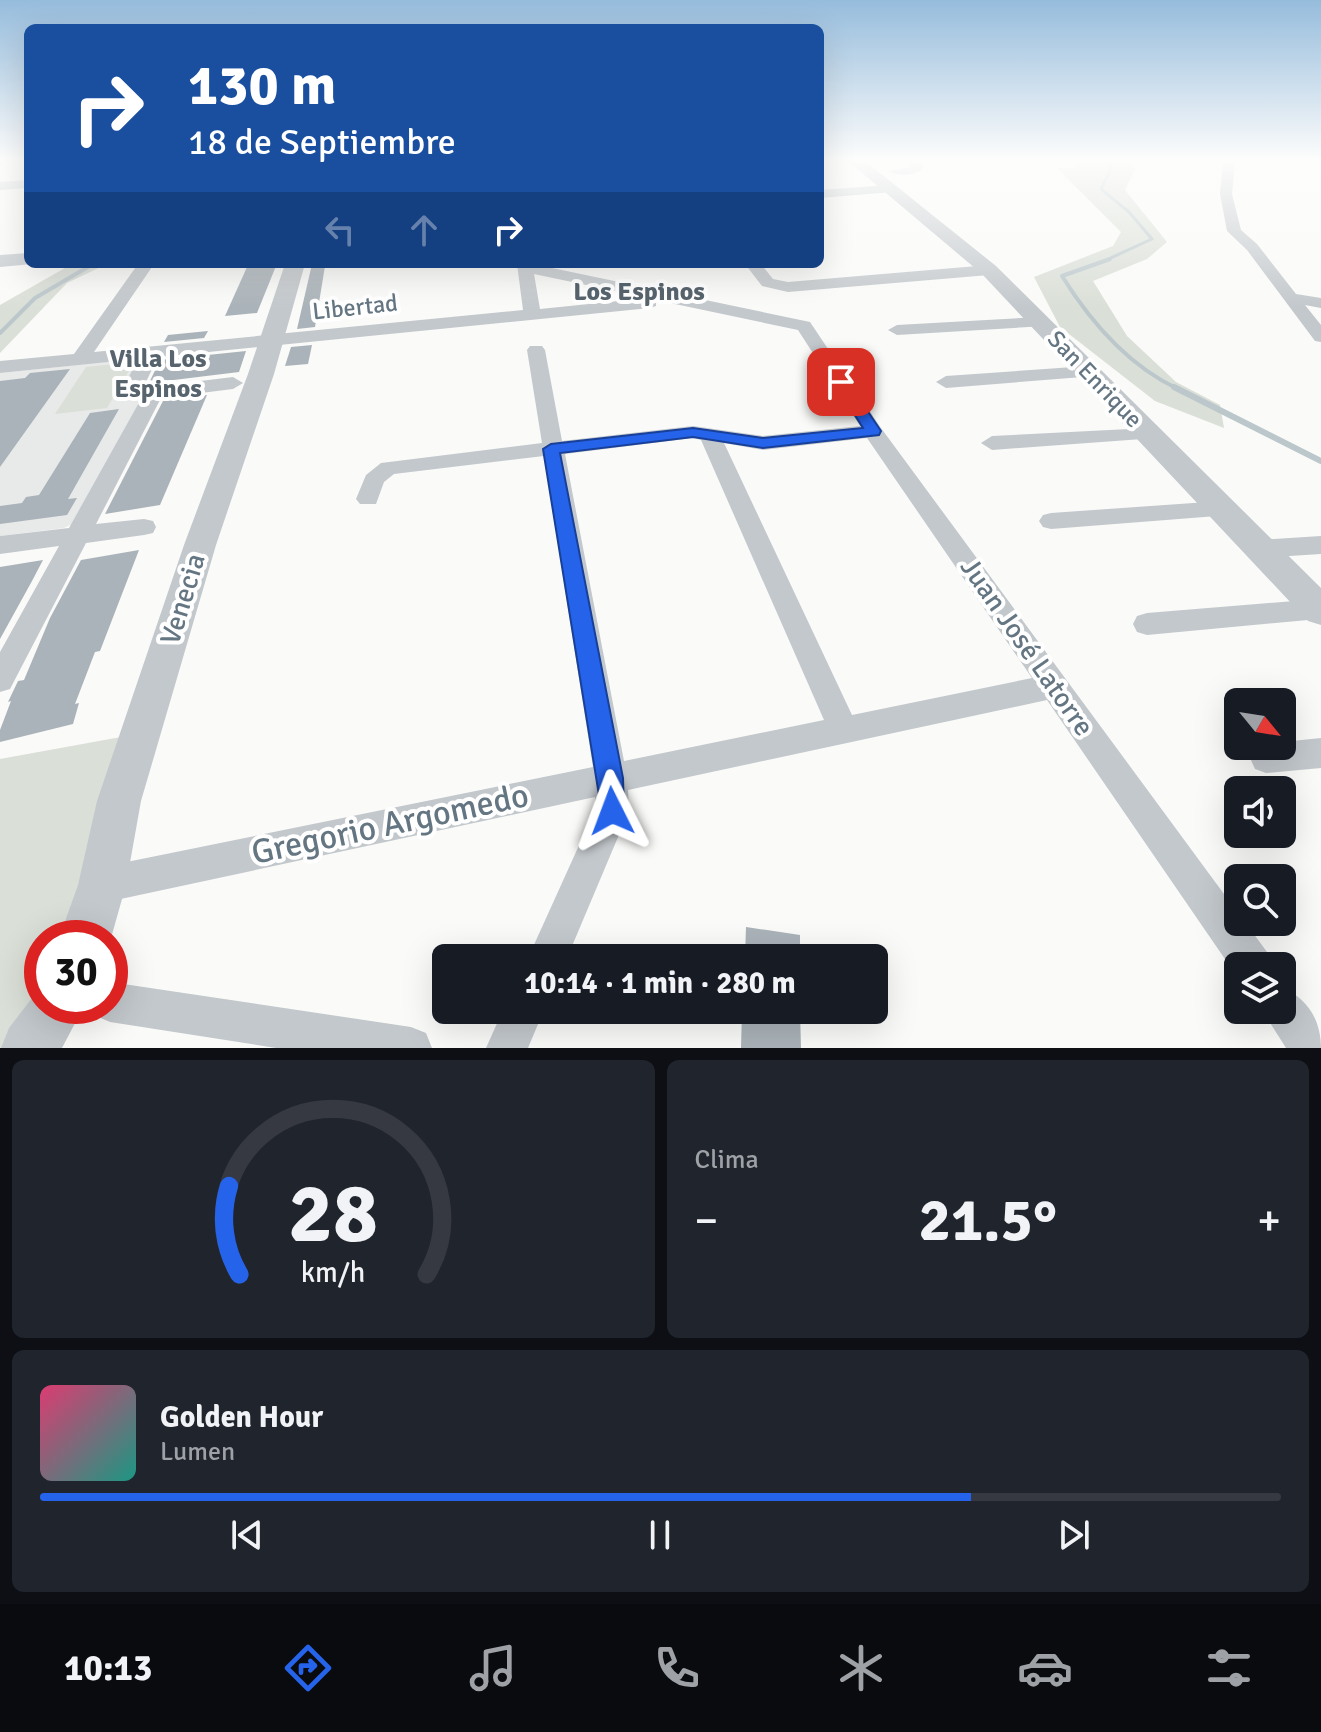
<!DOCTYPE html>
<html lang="es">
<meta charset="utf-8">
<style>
:root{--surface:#171b24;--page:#20242c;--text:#f1f3f6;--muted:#9ea1a6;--line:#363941;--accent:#2563eb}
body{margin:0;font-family:Signika,sans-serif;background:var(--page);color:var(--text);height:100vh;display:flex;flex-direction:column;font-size:30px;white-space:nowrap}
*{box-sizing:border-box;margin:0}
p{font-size:26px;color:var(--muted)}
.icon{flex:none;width:44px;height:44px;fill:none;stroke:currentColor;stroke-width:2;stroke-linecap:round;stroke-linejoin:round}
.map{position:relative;height:1048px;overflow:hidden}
.panel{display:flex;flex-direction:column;gap:12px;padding:12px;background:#0d0f14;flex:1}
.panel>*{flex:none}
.guide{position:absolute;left:24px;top:24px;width:800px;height:244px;border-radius:12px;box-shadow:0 8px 32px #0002;background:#1a4fa0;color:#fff;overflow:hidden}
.needle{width:52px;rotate:120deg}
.tools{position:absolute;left:1224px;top:688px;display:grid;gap:16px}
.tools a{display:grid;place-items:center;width:72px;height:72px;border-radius:12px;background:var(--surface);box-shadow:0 8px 32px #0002;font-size:40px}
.speed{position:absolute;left:24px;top:920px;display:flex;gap:16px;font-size:40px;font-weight:700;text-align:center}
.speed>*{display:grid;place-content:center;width:104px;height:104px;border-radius:50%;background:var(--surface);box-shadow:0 8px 32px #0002;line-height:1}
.speed .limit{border:12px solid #d22;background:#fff;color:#111}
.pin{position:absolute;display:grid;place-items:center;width:68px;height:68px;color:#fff;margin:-34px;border-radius:16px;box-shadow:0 4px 12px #0006}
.me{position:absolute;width:88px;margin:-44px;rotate:357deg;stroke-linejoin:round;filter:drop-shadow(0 0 6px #0008)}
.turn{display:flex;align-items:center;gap:28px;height:168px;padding:0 32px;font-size:36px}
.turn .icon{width:104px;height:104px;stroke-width:2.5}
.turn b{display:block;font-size:56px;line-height:68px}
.lanes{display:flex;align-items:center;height:76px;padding:0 32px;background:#0003;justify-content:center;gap:40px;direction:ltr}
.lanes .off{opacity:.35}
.big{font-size:60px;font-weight:700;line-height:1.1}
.panel .widget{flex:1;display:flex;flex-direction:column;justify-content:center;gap:12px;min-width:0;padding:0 28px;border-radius:12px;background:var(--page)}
.panel .dial{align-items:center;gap:0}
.dial svg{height:208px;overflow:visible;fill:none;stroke:var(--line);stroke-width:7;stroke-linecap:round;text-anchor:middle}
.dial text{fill:var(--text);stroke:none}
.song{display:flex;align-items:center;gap:24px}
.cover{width:96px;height:96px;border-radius:12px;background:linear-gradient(135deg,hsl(340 70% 55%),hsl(170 70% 35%))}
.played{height:8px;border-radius:4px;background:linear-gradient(90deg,var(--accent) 75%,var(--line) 75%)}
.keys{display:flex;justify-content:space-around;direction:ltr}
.heat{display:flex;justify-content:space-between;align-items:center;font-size:44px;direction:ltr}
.panel .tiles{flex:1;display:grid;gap:12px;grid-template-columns:1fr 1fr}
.widget:last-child{grid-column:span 2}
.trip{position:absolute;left:432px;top:944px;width:456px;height:80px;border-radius:12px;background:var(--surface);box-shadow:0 8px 32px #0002;font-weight:700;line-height:80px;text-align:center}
.tab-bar{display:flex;height:128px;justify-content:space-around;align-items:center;background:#090b0e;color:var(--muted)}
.tab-bar .icon{width:56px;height:56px}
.tab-bar .active{color:var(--accent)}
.tab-bar b{font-size:36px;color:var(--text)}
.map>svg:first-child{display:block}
.built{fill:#e8e9e9}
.green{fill:#dadfd7}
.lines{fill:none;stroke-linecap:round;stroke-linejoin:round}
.stream-far2{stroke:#bbc7cb;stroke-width:3}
.stream-far1{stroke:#bbc7cb;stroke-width:4}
.stream{stroke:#bbc7cb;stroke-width:6}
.building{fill:#aab3b9}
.minor{fill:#c3c8cc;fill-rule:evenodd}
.tertiary{fill:#c3c8cc;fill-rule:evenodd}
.route{fill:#2563eb;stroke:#184099;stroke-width:2}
.labels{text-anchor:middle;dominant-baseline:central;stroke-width:8;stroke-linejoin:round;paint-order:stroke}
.far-street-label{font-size:24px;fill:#657683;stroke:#fff}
.far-neighbourhood-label{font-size:26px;font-weight:bold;fill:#57646e;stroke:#fff}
.street-label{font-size:28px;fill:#657683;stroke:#fff}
.near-street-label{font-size:34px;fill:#657683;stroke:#fff}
</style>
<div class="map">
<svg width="1321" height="1048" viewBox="0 0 1321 1048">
<rect width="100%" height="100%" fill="#fafaf8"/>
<path class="built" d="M144,358L122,400L147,397L78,521L64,528L0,536V373Z"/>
<g class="green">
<path d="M1079,161H1131L1135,168L1125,190L1167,242L1147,259L1093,281L1127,336L1176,382L1220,405L1224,428L1155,401L1060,327L1034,277L1113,246L1121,232L1057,168L1075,167Z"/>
<path d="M72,264H107L67,283L0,353V305Z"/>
<path d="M134,362L107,408L55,414L86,367Z"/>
<path d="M121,737L63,938H42V985L8,1047L0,1048V759Z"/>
</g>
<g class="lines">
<path class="stream-far2" d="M1104,261L1152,239L1129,212L1101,189L1110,171V161"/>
<g class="stream-far1">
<path d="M1110,259L1062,276C1090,321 1129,366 1178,389"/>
<path d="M0,333L35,298L93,264"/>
</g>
<path class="stream" d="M1174,387L1321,461"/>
</g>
<g class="building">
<path d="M312,264L325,266L315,327L297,329Z"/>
<path d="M273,265L276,266L257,313L225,316L247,267Z"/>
<path d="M208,331L204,338L164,342L168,335Z"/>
<path d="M312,345L308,364L285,366L291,347Z"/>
<path d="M246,351L239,372L149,383L160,360Z"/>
<path d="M70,369L0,467V381L25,378L30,373Z"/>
<path d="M207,395L160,505L105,514L163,401Z"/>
<path d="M119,409L68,499L77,498L67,515L0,524V506L22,503L26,497L39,495L90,413Z"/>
<path d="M139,550L100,651L95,652L75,704L79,703L73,724L0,742V730L11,701L8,702L18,681L24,680L50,618L81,560Z"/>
<path d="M43,560L32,581L0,639V567Z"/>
<path d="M746,927L800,935V958H745Z"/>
<path d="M742,1010H800L801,1048H741Z"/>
</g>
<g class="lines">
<g class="minor">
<path d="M0,161H8L0,165Z"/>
<path d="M907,161H919L924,167C918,176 897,177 889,171L911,167Z"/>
<path d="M1223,161H1235L1232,194L1241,230L1257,244L1296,294L1321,298V308L1305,305L1321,325V342L1315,341L1247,250L1227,231L1220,194Z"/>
<path d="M28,180V188L0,190V182Z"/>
<path d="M889,185L895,189L893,192L820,198V190Z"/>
<path d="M138,264H154L94,352L523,310L517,264H533L810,322L881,428L1238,913V922H1245L1267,952L1273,966H1238V978L1047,700L628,790L629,811L567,958H528L595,810V797L102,903L89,898L84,885L89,872L102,867L593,767L544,456L394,474L384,482L376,504H360L356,499L366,475L381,463L542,443L527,350L530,346H542L545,350L562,441L693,426L763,436L860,426L798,330L656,300V306L650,308L158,357L143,388L233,377L243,383L233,389L161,398L96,524L144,519L153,521L156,527L153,533L144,535L86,543L10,689L0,692V652L59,546L0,554V536L69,528L141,399L123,398L120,394L138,359L0,373V361L74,354ZM534,274L648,298L540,309ZM693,438L701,440L824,720L624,761L565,454ZM867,438L1032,678L852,715L724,443L763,450Z"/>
<path d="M745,264H761L773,279L788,282L989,265L997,270L989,275L788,292L762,286Z"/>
<path d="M1039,317L1045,318L1048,322L1045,326L897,335L888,330L897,325Z"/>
<path d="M1088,366L1095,368L1097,372L1095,376L946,388L936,382L946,376Z"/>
<path d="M1149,428L1159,434L1156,438L992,450L981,443L992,436Z"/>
<path d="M1222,501L1230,503L1234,509L1230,515L1051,529L1043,527L1039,521L1043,515L1051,513Z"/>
<path d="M1321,536V554L1260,558L1251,555L1248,549L1251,543L1260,540Z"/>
<path d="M1319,599V619L1147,635L1137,632L1133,624L1137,616L1147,613Z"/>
<path d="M1321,738V768L1266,773L1255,769L1250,758L1259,746H1282V742Z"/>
<path d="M110,982L411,1027L426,1033L432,1048H276L110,1022L96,1016L91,1006H110Z"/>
<path d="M1282,988C1308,998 1321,1021 1321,1048H1286L1262,1010H1282Z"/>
<path d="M503,1010H544L528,1048H486Z"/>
</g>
<g class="tertiary">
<path d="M848,161H865L996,266L1321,588V625L1308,621L982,274Z"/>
<path d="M28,253V264H32L0,267V255Z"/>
<path d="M285,264H305L274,374L216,545L141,801L126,885L111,938H59L78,885L97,801L184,545L248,374Z"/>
<path d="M42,985V1006H84L62,1048H1L9,1028Z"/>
</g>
</g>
<linearGradient id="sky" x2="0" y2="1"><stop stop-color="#96bcdc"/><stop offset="0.52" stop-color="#fdfdfc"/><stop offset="1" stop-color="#fdfdfc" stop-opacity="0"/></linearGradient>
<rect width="1321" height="308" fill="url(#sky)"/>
<path class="route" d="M841,378L846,379L881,431L879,435L763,448L693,437L560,453L623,778L624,811L621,820L612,824L603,820L543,449L551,444L693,428L763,438L863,428L834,382Z"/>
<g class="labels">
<g class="far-street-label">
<text transform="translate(355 307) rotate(-6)">Libertad</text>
<text transform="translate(1095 379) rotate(46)">San Enrique</text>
</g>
<g class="far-neighbourhood-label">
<text x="639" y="292">Los Espinos</text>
<text x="158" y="359">Villa Los<tspan x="158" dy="30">Espinos</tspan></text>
</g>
<g class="street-label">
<text transform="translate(183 599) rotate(-73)">Venecia</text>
<text transform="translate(1027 647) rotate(55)">Juan José Latorre</text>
</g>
<g class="near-street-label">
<text transform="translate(390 824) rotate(-12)">Gregorio Argomedo</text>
</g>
</g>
</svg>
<div class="tools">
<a><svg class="needle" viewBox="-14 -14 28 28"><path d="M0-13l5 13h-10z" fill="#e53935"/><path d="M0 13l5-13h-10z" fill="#9ea1a6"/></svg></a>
<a><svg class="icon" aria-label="sound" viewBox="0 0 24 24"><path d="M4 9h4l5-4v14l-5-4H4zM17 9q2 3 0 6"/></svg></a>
<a><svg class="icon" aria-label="search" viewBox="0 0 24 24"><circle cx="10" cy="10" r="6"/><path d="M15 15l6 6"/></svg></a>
<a><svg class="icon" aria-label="layers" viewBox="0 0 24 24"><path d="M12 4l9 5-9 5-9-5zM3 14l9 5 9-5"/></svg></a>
</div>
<div class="speed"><div class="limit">30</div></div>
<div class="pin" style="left:841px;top:382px;background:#d93025"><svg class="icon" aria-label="arrive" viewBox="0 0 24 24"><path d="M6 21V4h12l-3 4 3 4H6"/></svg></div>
<svg class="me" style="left:612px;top:811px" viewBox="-20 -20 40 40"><path d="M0-17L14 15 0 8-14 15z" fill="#2563eb" stroke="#fff" stroke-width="4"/></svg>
<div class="trip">10:14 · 1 min · 280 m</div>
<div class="guide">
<div class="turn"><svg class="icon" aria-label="right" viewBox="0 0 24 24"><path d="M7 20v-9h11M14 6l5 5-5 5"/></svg><div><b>130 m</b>18 de Septiembre</div></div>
<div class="lanes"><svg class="icon off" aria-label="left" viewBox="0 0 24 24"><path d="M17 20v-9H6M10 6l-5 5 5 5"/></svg><svg class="icon off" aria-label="ahead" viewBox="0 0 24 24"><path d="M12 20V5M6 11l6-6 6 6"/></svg><svg class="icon" aria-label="right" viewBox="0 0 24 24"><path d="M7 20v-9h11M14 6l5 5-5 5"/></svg></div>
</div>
</div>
<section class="panel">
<div class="tiles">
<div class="widget dial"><svg viewBox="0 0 100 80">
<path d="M14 69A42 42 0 1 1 86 69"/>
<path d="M14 69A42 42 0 0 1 10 35" stroke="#2563eb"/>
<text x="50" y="56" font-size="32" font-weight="700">28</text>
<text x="50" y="72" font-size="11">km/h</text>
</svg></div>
<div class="widget"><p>Clima</p>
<div class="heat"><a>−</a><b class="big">21.5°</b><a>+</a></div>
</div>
<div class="widget">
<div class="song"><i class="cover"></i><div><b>Golden Hour</b><p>Lumen</p></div></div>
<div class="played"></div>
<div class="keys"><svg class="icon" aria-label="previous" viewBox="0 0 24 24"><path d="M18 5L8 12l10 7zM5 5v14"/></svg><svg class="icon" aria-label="pause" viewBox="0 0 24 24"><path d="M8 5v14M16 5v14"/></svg><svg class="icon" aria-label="next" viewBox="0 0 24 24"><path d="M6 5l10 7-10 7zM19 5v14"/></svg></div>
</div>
</div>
</section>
<nav class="tab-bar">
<b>10:13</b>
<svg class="icon active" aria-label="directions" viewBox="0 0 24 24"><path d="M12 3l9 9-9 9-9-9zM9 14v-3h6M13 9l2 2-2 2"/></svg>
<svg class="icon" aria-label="music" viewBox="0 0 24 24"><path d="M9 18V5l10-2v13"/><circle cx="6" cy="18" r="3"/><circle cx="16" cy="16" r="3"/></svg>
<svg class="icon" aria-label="phone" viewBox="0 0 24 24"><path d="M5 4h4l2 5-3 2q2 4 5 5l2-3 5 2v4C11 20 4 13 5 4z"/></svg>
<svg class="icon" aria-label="climate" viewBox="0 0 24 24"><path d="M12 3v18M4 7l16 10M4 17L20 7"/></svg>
<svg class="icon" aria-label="car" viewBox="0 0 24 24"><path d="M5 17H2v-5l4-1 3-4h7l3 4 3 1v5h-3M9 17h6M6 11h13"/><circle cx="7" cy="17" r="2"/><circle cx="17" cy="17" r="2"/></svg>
<svg class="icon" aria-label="filters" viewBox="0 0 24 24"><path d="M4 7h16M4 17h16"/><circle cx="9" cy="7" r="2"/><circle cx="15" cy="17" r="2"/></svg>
</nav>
